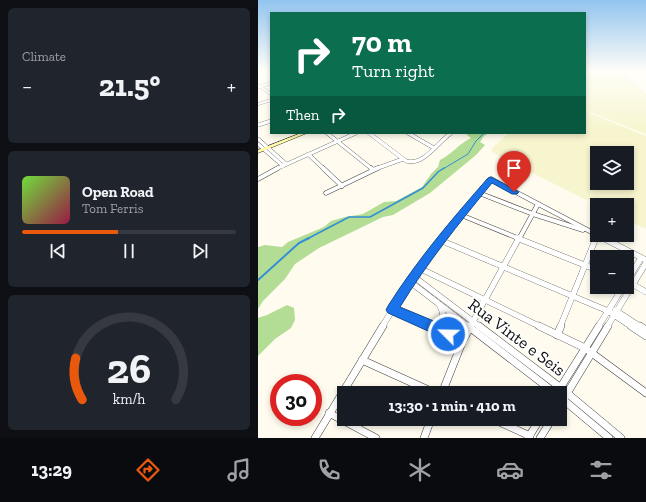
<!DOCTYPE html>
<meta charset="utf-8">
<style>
:root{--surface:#171b24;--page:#20242c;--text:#f1f3f6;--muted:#9ea1a6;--line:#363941;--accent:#ea580c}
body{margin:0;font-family:"Zilla Slab",serif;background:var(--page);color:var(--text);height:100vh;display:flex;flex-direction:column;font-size:15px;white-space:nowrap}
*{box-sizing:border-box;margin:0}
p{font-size:13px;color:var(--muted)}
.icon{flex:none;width:22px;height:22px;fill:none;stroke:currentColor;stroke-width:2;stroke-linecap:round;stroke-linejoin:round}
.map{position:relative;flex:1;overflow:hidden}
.side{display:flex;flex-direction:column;gap:8px;padding:8px;background:#0d0f14;width:258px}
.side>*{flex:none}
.hud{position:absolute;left:12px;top:12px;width:316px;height:122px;border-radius:0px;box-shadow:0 2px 6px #0003;background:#0b6e4f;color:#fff;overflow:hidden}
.controls{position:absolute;left:332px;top:146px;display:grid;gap:8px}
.controls a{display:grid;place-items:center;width:44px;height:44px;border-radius:0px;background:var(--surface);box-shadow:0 2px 6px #0003;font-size:20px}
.speed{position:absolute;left:12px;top:374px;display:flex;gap:8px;font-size:20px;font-weight:700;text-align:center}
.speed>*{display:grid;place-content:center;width:52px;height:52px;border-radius:50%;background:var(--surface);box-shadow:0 2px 6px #0003;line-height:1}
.speed .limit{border:6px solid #d22;background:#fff;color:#111}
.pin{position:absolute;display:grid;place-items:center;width:34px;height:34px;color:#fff;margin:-41px -17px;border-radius:50% 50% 50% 0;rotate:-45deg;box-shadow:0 0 4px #0007}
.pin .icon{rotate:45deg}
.me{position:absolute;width:44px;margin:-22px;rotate:293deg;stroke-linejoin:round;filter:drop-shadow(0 0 3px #0008)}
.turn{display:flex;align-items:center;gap:14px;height:84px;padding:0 16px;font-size:18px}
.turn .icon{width:52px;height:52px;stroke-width:2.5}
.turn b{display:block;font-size:28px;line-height:34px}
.then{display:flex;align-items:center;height:38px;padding:0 16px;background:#0003;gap:8px;font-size:15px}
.big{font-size:30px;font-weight:800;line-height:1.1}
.side .tile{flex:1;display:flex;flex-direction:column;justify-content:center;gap:6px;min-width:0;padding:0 14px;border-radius:6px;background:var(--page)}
.side .dial{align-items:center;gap:0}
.dial svg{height:104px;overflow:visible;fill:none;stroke:var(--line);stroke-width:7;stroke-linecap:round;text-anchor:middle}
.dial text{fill:var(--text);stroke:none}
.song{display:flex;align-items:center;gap:12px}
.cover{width:48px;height:48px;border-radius:6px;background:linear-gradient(135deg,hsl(100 70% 55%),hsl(340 70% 35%))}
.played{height:4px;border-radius:2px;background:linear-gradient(90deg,var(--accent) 45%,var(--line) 45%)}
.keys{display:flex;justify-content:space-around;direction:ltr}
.heat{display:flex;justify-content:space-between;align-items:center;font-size:22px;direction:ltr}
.trip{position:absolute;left:79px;top:386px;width:230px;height:40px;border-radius:0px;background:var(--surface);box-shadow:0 2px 6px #0003;font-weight:800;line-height:40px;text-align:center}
.dock{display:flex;height:64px;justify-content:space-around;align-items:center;background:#090b0e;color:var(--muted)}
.dock .icon{width:28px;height:28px}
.dock .active{color:var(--accent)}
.dock b{font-size:18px;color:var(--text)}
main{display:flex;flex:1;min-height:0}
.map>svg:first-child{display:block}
.farmland{fill:#f7f5ce;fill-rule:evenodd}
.forest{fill:#b3dd95}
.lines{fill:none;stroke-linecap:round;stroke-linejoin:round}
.stream-far2{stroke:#348fd4;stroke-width:1}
.stream-far1{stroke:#348fd4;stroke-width:1.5}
.stream{stroke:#348fd4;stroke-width:2}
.minor-far4-casing{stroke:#414141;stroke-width:3}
.minor-far3-casing{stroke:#414141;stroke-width:4}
.minor-far2-casing{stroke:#414141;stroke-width:5}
.minor-far1-casing{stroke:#414141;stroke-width:6}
.minor-casing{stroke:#414141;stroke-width:8}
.secondary-casing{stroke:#303030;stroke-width:1}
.minor-far4{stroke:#fff;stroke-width:2.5}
.minor-far3{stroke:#fff;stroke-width:3.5}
.minor-far2{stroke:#fff;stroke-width:4}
.minor-far1{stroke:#fff;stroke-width:5.5}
.minor{stroke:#fff;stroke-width:7}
.secondary{fill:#fff9aa;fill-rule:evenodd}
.route{fill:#1a73e8;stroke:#114b97}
.labels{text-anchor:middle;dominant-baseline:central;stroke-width:4;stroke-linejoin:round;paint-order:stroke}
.near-street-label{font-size:17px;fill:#0e0e0e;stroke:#fff}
</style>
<main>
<section class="side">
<div class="tile"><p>Climate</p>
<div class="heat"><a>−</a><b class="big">21.5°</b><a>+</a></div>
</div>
<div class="tile">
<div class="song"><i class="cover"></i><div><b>Open Road</b><p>Tom Ferris</p></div></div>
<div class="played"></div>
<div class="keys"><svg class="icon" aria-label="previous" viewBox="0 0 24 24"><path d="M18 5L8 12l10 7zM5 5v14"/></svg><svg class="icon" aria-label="pause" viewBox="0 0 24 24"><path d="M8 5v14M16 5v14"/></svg><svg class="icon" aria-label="next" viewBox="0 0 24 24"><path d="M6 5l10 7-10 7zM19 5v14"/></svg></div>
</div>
<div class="tile dial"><svg viewBox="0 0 100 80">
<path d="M14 69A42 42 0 1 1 86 69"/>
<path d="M14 69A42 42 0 0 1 9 37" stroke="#ea580c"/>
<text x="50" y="56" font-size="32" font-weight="700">26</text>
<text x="50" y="72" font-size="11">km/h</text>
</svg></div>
</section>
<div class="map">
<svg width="388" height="438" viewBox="0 0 388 438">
<rect width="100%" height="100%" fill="#fffcef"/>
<g class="farmland">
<path d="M338,71H362L388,93V134L327,110V74Z"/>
<path d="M327,111L388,136V229L369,220V205H339L244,158L233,151L234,148L251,133H327ZM339,153H369V183H339Z"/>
</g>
<g class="forest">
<path d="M212,133H231L226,136L222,142L227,145L218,155L172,193L135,215L125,217L61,248L37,264L27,279L5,301L0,309V247L7,245L24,247L30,242L66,227L73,221L87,217L105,214L126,202L138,201L164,187L173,174L180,167L182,160C194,154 202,143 213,138L208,134Z"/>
<path d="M29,305L36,308L37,320L33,328L17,339L0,356V318L9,315Z"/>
</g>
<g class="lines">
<path class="stream-far2" d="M185,169L210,154L218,141L226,133"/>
<path class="stream-far1" d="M49,239L91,217H112L165,188L180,172L186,168"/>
<path class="stream" d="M0,280L41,243L51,238"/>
<defs>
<g id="minor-far4">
<path d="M0,73L8,71"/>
<path d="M0,85L13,94"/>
<path d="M0,87L13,83"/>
<path d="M0,104L13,100"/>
</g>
<g id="minor-far3">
<path d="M0,125L13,121"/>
<path d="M69,133L114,169"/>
<path d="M111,133L148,161C166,166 180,142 193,133"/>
<path d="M150,133L176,148"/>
<path d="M0,139L28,164"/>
<path d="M0,144L25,166"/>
<path d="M50,154L66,169"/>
<path d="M18,169L98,133"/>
<path d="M117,169L145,159"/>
</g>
<g id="minor-far2">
<path d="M65,168L84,186"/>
<path d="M113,168L115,170"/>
<path d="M0,179L20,168"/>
<path d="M68,193L120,168"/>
<path d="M221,193L275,214L325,230"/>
<path d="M203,215L262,239"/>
<path d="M336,234L339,235L337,239"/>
<path d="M339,235L346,239"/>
<path d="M183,239L233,179L339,235"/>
<path d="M261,239L280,204"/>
</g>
<g id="minor-far1">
<path d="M259,238L339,270"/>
<path d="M345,238L388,260"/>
<path d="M182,240L350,311L374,327"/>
<path d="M161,268L283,327"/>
<path d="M155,276L222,327"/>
<path d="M151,281L211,327"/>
<path d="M369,281L383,258"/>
<path d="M374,284L388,292"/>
<path d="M134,310L174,327"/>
<path d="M357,310L383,327"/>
<path d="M171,324C182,323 188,316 182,306"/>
<path d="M124,327L155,276L184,238"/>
<path d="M212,327L261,238"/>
<path d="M302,327L338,238"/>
<path d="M340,327L365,287"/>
<path d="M349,327L388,263"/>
</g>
<g id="minor">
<path d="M172,326L205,340"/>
<path d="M210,326L297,393"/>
<path d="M221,326L303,388L363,438"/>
<path d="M281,326L327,348L388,393"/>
<path d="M373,326L388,336"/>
<path d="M382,326L388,330"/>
<path d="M299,335L303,326"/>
<path d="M104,360L177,393"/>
<path d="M184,393L205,340L213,326"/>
<path d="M299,393L341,326"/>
<path d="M302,397L351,438"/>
<path d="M302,405L350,326"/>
<path d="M71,413L118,438"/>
<path d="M235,419L272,436"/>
<path d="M57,438L125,326"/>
<path d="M166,438L173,419"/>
<path d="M270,438L282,419"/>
<path d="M282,438L294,419"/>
</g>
<path id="secondary" d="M43,133H49L0,153V150Z"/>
</defs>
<use href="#minor-far4" class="minor-far4-casing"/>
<use href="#minor-far3" class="minor-far3-casing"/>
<use href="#minor-far2" class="minor-far2-casing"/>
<use href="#minor-far1" class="minor-far1-casing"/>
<use href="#minor" class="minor-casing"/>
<use href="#secondary" class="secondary-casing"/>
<use href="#minor-far4" class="minor-far4"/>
<use href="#minor-far3" class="minor-far3"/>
<use href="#minor-far2" class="minor-far2"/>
<use href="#minor-far1" class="minor-far1"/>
<use href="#minor" class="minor"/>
<use href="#secondary" class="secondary"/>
</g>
<linearGradient id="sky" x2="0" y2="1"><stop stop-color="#92c4ef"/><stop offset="0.54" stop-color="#fffef8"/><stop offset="1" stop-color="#fffef8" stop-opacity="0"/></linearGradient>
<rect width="388" height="132" fill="url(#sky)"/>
<path class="route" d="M233,177L261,192L259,194H254L234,183C201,223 169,263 142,307L195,329L197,334L195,338L190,340L130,313L128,310L130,306C159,260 194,219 230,178Z"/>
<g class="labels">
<g class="near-street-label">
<text transform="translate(259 337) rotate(37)">Rua Vinte e Seis</text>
</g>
</g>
</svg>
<div class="controls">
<a><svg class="icon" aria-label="layers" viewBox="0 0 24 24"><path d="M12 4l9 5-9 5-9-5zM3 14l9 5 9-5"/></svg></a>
<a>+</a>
<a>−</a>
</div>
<div class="speed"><div class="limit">30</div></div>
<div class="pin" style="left:256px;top:192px;background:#d93025"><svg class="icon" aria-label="arrive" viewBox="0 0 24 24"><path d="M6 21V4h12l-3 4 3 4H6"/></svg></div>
<svg class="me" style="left:190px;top:334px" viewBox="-20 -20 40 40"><circle r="17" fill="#1a73e8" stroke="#fff" stroke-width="3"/><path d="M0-11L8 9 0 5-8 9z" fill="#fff"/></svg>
<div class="trip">13:30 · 1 min · 410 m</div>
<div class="hud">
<div class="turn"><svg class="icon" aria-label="right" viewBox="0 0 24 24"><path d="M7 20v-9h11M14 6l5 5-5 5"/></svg><div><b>70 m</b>Turn right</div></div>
<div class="then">Then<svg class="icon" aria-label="right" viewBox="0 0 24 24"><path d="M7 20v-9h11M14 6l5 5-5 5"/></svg></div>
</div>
</div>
</main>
<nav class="dock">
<b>13:29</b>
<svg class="icon active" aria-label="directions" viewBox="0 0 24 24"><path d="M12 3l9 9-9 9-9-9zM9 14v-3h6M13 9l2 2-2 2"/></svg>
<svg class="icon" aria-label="music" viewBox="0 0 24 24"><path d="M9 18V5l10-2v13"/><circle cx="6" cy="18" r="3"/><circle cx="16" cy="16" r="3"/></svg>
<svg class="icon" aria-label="phone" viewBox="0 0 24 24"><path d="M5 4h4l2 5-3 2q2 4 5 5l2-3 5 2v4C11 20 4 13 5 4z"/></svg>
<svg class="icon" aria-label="climate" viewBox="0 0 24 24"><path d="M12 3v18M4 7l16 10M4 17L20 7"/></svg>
<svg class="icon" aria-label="car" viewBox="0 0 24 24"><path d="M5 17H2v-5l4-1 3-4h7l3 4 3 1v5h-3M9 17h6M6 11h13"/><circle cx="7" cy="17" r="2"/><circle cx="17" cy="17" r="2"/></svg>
<svg class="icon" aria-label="filters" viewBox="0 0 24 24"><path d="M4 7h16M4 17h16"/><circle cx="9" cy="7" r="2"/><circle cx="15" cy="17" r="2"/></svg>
</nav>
